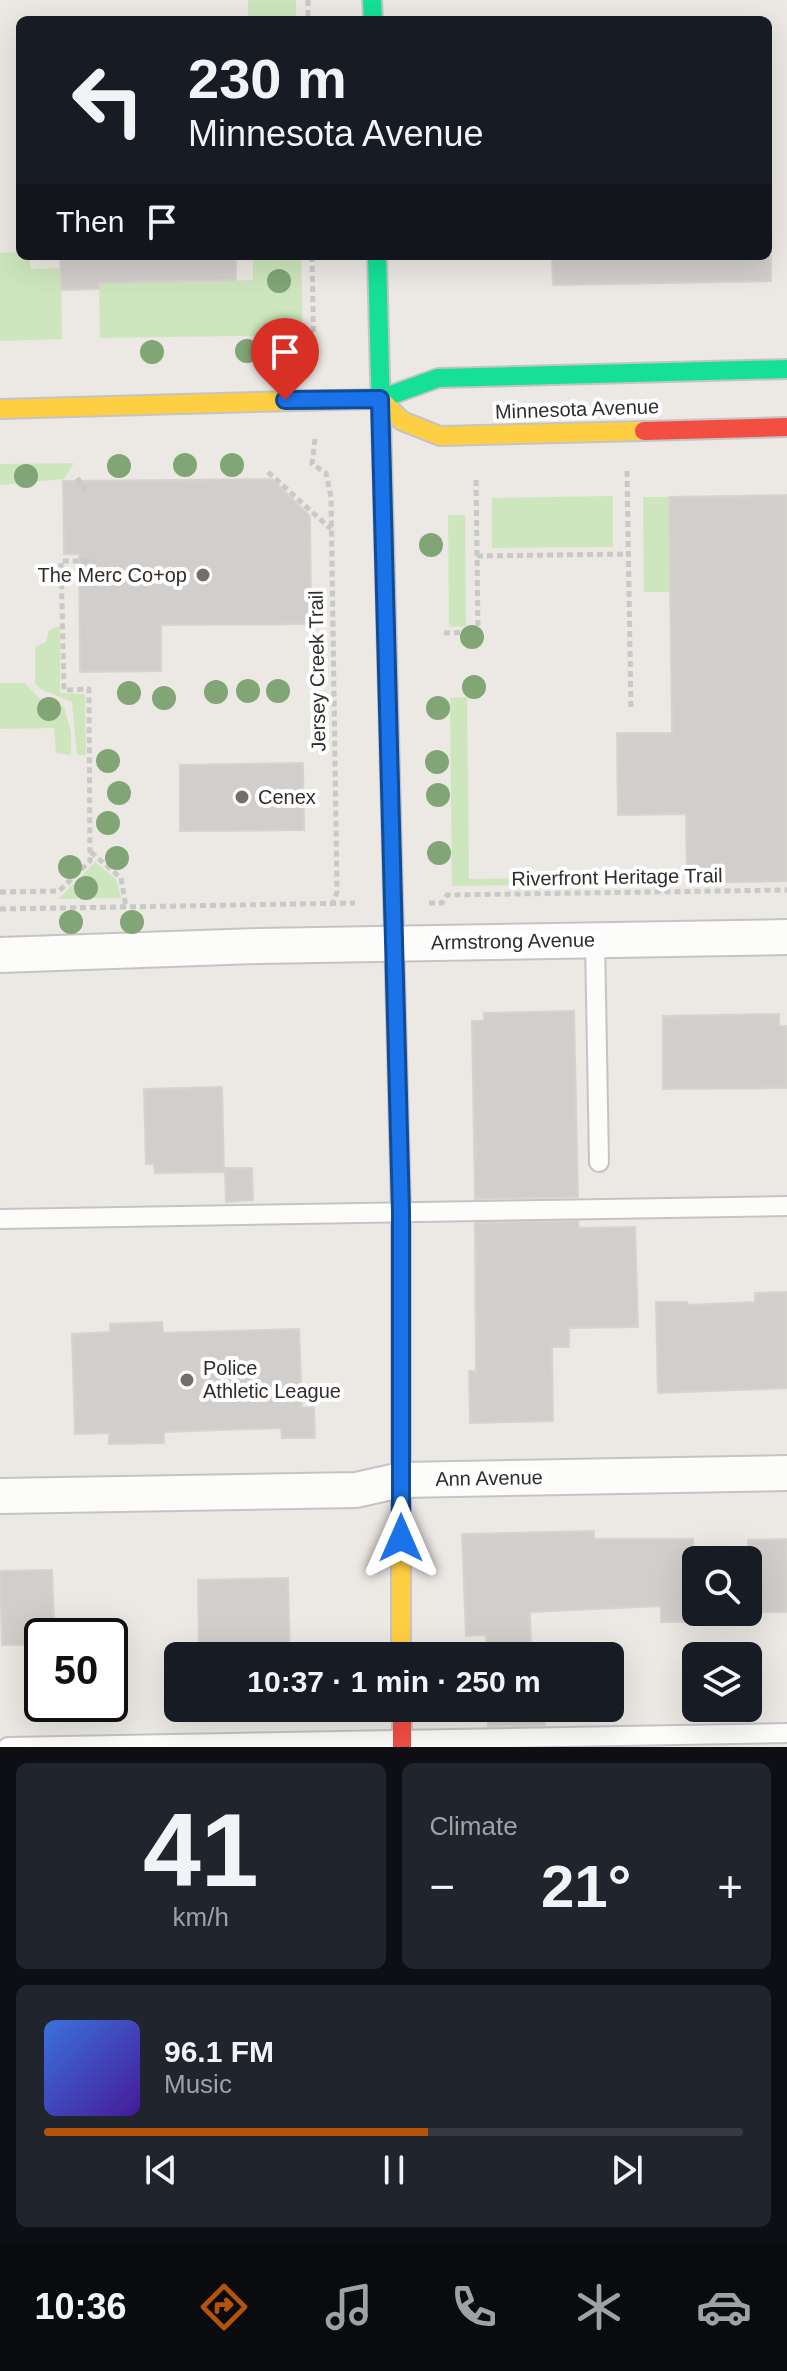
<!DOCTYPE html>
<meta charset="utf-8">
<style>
:root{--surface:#171b24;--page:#20242c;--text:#f1f3f6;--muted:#9ea1a6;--line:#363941;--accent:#b45309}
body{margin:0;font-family:Helvetica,sans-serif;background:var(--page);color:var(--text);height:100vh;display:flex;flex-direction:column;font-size:30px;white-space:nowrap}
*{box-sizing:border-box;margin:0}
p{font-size:26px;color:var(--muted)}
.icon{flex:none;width:44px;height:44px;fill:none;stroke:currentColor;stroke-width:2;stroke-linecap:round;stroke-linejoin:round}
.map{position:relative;height:1747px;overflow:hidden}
.drawer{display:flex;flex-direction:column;gap:16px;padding:16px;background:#0d0f14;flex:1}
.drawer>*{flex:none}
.guide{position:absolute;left:16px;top:16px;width:756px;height:244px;border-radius:12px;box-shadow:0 8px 32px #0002;background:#171b24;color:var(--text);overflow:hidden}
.fabs{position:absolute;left:682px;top:1546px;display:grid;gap:16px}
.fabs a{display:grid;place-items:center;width:80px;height:80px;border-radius:12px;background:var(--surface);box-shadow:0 8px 32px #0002;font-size:40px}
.speed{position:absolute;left:24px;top:1618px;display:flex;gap:16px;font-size:40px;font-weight:700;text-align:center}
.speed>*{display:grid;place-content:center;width:104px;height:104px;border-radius:50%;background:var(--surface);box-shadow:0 8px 32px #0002;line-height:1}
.speed .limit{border:4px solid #111;border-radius:12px;background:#fff;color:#111}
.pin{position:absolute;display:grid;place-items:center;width:68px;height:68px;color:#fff;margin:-82px -34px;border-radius:50% 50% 50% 0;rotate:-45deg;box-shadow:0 0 8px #0007}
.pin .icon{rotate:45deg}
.me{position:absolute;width:88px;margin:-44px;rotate:0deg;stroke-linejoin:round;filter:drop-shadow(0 0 6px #0008)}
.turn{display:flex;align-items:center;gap:28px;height:168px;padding:0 40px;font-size:36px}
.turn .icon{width:104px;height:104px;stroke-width:2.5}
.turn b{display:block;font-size:56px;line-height:68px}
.then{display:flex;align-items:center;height:76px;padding:0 40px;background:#0003;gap:16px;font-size:30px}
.big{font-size:60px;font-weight:800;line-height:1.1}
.drawer .tile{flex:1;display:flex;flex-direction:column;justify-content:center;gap:12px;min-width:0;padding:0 28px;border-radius:12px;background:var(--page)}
.drawer .dial{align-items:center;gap:0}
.dial b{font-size:104px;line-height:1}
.song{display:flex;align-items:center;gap:24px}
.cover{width:96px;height:96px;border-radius:12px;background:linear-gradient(135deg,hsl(220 70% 55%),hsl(260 70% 35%))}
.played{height:8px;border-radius:4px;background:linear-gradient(90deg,var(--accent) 55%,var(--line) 55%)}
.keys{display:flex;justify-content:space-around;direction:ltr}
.heat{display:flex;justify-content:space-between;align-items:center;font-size:44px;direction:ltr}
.drawer .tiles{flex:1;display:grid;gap:16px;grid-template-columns:1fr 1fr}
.tile:last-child{grid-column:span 2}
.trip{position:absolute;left:164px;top:1642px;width:460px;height:80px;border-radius:12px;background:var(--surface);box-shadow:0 8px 32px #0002;font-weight:800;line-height:80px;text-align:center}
.tab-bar{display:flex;height:128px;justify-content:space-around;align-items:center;background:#090b0e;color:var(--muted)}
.tab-bar .icon{width:56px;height:56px}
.tab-bar .selected{color:var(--accent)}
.tab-bar b{font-size:36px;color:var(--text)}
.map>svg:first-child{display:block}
.green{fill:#cee6be}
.building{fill:#d1cecb;stroke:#d7d4d0;stroke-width:2}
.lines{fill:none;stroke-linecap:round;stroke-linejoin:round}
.lane-casing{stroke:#c5c4c5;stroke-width:22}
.street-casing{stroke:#c5c4c5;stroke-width:38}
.fast-casing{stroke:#c5c4c5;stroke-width:22}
.slow-casing{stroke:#c5c4c5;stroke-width:22}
.jam-casing{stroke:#c5c4c5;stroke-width:22}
.path{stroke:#c9c9c8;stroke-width:5;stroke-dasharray:6 4;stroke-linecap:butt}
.lane{stroke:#fcfcfb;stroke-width:18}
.street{stroke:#fcfcfb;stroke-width:34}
.fast{stroke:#16e098;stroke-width:18}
.slow{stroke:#ffcf43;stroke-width:18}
.jam{stroke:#f24e42;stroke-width:18}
.tree{fill:#82a575}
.route-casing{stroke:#114b97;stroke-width:20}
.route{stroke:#1a73e8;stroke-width:14}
.poi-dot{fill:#706f6e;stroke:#fff;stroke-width:3}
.labels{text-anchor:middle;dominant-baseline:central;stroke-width:8;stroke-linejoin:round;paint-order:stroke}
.street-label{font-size:20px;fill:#2e2e2e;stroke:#fff}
.poi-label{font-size:20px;fill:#2e2e2e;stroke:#fff;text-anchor:start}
</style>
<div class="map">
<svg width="787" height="1747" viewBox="0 0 787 1747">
<rect width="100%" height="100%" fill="#ece8e4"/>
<g class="green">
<rect x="248" y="0" width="48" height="20"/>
<path d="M20,252V256H30L31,269L61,268L62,339L0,341V253Z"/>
<path d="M253,256H301L303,335L100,338L99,283L253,280Z"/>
<path d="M74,463L64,479L0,485V464Z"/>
<path d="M613,496V547L492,548V498Z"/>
<path d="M643,497H669L670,592H644Z"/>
<path d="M448,515H465L466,626L449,627Z"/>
<path d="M60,626V693L85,694L86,755H77L72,702L40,689L35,683V647L46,642L49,630Z"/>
<path d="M0,683H25L38,697L64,707L71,732V755L56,753L54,728L0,729Z"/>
<path d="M467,697L469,879L671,876V883L452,886L450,698Z"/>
<path d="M95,862L116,879L121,898L58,899Z"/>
</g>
<g class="building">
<path d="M60,256H236V280L99,283V289L61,290Z"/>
<path d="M552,256H771V281L553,285Z"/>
<path d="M272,479L310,516L311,624L161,625V671L80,672L79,554H64L63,481Z"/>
<path d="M787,495V881L687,883L686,814L618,815L617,733H672L669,497Z"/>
<path d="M303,763L304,830L180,831V765Z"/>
<path d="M574,1011L578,1197L475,1199L472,1021H484V1013Z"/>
<path d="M779,1014V1026H787V1088L663,1089V1016Z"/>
<path d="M222,1087L224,1172L155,1173L154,1164H146L144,1089Z"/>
<path d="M225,1168H252L253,1200L226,1202Z"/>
<path d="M578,1221L579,1228L635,1227L638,1327L569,1328V1347H552L553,1421L470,1423L469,1371H476L475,1223Z"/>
<path d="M787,1292V1388L658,1393L656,1302H687V1305L755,1302V1293Z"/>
<path d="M162,1322L163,1333L299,1329L302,1408L314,1407L315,1438H282L281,1428L164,1432V1443L109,1444V1433L75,1434L72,1334L110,1332V1324Z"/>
<path d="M594,1531V1539H693L694,1622H661V1606L530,1612L531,1647L486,1649V1635L466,1636L462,1534Z"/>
<path d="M787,1539V1612H748V1540Z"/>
<path d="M52,1570L54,1619L34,1620V1645H2L0,1571Z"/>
<path d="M288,1578L290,1656H199L198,1580Z"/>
<path d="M488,1708H545V1725L488,1726Z"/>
</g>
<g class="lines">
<defs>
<g id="lane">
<path d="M595,940L599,1162"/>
<path d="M0,1219L787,1206"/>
<path d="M8,1747L787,1733"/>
</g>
<g id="street">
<path d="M0,955L258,946L787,937"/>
<path d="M0,1496L356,1490L401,1480L787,1473"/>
</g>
<g id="fast">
<path d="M372,0L373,20"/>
<path d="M377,256L401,1212V1356"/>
<path d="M295,401L380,399L438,378L787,369"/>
</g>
<g id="slow">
<path d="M380,399L402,421L440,436L644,431"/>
<path d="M0,409L295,401"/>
<path d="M401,1356V1656"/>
</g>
<g id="jam">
<path d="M644,431L787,427"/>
<path d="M402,1708V1747"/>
</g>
</defs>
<use href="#lane" class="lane-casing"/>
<use href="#street" class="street-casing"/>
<use href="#fast" class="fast-casing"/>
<use href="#slow" class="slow-casing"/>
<use href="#jam" class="jam-casing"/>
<g class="path">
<path d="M308,0V20"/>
<path d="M312,256L314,365"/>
<path d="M315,439L312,464L326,473L331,497L337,892L333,903"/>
<path d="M627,471L631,711"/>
<path d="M268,472L331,529"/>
<path d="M77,478L86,489"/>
<path d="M477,556L628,554"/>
<path d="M444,633L478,632L476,476"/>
<path d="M91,852L121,878L126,907"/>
<path d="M0,892L59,891L90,861L89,689L64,690L61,561H95"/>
<path d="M429,903H442L447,895L787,890"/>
<path d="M0,909L355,903"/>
</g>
<use href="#lane" class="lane"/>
<use href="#street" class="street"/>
<use href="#fast" class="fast"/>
<use href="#slow" class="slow"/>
<use href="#jam" class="jam"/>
</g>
<g class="tree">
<circle cx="279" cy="281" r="12"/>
<circle cx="276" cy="350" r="12"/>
<circle cx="247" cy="351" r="12"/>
<circle cx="152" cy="352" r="12"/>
<circle cx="185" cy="465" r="12"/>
<circle cx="232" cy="465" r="12"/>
<circle cx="119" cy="466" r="12"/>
<circle cx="26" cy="476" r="12"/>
<circle cx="431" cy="545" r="12"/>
<circle cx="472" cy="637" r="12"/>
<circle cx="474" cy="687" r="12"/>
<circle cx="248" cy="691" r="12"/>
<circle cx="278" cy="691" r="12"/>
<circle cx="216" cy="692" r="12"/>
<circle cx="129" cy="693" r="12"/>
<circle cx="164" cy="698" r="12"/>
<circle cx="438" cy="708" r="12"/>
<circle cx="49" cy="709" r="12"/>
<circle cx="108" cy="761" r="12"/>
<circle cx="437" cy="762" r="12"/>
<circle cx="119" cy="793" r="12"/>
<circle cx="438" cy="795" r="12"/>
<circle cx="108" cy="823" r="12"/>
<circle cx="439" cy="853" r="12"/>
<circle cx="117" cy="858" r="12"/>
<circle cx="70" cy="867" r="12"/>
<circle cx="86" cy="888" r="12"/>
<circle cx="71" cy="922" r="12"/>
<circle cx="132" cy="922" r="12"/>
</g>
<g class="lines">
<defs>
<path id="route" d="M285,400L380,399L401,1212V1538"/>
</defs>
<use href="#route" class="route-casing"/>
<use href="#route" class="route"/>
</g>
<g class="poi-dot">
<circle cx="203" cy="575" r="8"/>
<circle cx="242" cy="797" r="8"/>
<circle cx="187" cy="1380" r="8"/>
</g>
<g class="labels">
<g class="street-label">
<text transform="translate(577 409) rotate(-2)">Minnesota Avenue</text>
<text transform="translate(317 671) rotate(-91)">Jersey Creek Trail</text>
<text transform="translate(617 877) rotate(-1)">Riverfront Heritage Trail</text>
<text transform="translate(513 941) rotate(-1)">Armstrong Avenue</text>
<text transform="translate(489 1478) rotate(-1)">Ann Avenue</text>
</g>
<g class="poi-label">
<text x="187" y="575" text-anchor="end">The Merc Co+op</text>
<text x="258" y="797">Cenex</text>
<text x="203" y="1368">Police<tspan x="203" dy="23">Athletic League</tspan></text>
</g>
</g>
</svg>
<div class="fabs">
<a><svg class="icon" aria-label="search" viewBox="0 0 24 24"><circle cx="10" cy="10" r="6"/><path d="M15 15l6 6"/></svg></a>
<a><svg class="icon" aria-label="layers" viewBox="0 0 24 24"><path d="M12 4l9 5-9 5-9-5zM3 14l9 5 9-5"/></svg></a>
</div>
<div class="speed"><div class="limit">50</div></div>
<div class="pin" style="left:285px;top:400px;background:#d93025"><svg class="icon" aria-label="arrive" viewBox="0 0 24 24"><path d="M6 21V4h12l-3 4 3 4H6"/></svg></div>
<svg class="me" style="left:401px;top:1538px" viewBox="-20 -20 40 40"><path d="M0-17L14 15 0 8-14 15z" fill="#1a73e8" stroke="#fff" stroke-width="4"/></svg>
<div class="trip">10:37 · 1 min · 250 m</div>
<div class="guide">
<div class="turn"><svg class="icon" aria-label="left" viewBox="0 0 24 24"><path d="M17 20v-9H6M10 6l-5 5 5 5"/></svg><div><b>230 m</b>Minnesota Avenue</div></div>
<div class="then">Then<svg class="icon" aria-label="arrive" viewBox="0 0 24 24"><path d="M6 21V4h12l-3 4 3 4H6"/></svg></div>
</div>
</div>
<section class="drawer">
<div class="tiles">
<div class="tile dial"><b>41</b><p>km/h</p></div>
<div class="tile"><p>Climate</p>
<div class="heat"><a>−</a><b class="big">21°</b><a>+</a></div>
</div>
<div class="tile">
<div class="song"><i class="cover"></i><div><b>96.1 FM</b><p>Music</p></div></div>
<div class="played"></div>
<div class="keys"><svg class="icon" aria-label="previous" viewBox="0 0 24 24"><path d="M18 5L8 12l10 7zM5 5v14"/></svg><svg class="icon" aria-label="pause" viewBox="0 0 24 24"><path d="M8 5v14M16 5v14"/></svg><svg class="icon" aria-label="next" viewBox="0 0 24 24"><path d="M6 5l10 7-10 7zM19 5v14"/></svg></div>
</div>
</div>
</section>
<nav class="tab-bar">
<b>10:36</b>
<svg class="icon selected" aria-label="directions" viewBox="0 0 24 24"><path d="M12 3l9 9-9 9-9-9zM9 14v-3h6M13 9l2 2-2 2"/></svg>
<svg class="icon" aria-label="music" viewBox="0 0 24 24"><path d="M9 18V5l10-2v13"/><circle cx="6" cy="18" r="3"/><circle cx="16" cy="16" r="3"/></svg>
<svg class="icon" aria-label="phone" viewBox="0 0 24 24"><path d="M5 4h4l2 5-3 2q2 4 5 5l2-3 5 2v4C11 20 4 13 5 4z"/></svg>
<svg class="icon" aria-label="climate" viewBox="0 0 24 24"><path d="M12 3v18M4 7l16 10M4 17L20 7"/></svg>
<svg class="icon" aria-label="car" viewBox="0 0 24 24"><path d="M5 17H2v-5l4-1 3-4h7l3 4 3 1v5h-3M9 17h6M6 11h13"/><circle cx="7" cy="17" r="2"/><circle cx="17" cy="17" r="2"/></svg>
</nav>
